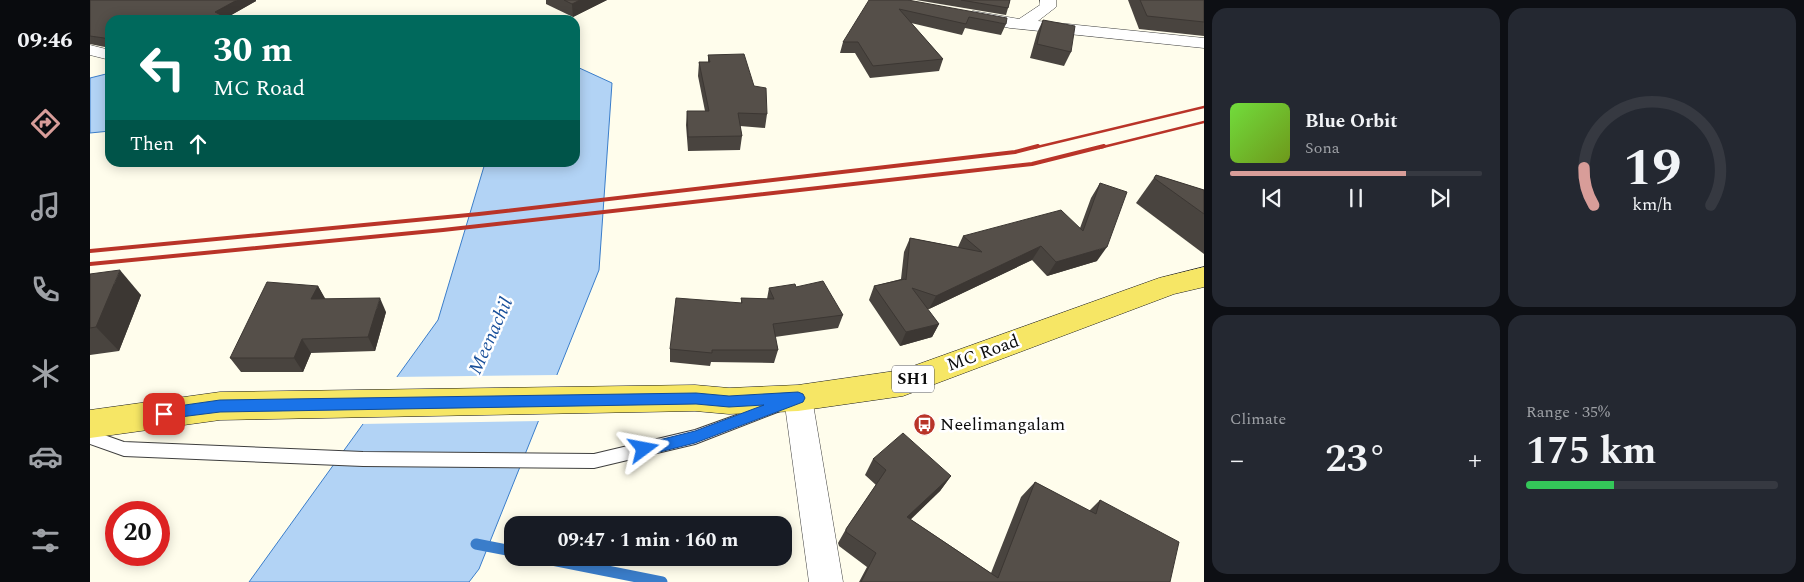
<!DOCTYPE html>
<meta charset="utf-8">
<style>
:root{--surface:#171b24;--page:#242831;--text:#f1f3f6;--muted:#9ea1a6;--line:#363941;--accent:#d89d99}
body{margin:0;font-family:Spectral,serif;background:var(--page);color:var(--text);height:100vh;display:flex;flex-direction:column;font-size:19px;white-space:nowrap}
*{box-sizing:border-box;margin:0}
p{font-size:16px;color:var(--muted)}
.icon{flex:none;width:28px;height:28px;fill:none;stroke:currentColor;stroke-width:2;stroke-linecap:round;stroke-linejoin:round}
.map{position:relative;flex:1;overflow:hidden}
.drawer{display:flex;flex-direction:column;gap:8px;padding:8px;background:#0d0f14;width:600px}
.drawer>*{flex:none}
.hud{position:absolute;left:15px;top:15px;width:475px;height:152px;border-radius:15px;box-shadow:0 2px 12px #0003;background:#00695c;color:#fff;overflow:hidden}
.speed{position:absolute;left:15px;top:501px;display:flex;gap:10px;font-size:25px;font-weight:700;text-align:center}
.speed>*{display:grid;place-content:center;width:65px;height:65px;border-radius:50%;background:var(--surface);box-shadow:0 2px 12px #0003;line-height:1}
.speed .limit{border:8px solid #d22;background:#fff;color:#111}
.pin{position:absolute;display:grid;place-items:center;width:42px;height:42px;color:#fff;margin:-21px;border-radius:10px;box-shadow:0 2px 8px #0006}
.me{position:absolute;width:55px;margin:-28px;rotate:77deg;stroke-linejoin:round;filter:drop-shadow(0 0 4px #0008)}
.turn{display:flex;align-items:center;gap:18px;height:105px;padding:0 25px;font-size:22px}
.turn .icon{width:65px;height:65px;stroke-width:2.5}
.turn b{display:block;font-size:35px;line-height:42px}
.then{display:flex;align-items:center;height:48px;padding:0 25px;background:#0003;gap:10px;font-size:19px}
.big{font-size:38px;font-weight:700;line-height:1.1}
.drawer .widget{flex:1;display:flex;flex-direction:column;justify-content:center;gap:8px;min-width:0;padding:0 18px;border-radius:15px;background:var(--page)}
.drawer .dial{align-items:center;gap:0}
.dial svg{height:130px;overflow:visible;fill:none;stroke:var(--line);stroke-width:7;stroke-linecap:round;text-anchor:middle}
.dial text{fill:var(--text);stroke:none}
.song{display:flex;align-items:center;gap:15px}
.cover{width:60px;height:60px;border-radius:8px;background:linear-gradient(135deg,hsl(100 70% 55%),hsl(80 70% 35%))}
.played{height:5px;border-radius:2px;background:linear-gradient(90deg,var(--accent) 70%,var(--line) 70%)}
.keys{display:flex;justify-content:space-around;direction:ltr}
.heat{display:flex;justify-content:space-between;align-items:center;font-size:28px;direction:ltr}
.charge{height:8px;border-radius:4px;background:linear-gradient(90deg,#34c759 35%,var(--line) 0)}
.drawer .tiles{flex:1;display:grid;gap:8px;grid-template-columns:repeat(2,1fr)}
.trip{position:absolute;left:414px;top:516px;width:288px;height:50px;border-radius:15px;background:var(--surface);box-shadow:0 2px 12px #0003;font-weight:700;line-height:50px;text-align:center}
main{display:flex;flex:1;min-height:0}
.tabs{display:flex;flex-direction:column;width:90px;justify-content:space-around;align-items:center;background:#090b0e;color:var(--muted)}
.tabs .icon{width:35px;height:35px}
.tabs .current{color:var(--accent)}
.tabs b{font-size:22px;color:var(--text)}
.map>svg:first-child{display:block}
.water{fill:#b2d3f5;stroke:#3a7dca}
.pier{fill:#fffdec}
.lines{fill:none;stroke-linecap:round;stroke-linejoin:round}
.stream{stroke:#3a7dca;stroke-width:11}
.service-casing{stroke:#3f3f3f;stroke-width:2}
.minor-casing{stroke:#3f3f3f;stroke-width:1}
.primary-casing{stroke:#1d1d1d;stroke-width:1}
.service{fill:#fff;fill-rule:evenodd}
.minor{fill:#fff;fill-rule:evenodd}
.primary{fill:#f6e665;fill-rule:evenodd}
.rail-far1{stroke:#b93428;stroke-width:2.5}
.rail{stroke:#b93428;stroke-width:4}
.wall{fill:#49443f}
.shaded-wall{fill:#3c3733}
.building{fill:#554f49;stroke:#3c3733}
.route{fill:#1a73e8;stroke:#114b97}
.labels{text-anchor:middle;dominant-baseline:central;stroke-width:5;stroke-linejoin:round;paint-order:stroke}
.shield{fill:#fff;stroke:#555;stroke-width:1}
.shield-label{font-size:16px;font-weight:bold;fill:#0c0c0c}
.street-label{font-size:18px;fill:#0c0c0c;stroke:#fff}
.poi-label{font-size:18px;fill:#0c0c0c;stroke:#fff;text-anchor:start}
.water-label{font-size:19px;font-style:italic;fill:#19509b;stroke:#fff}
</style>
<main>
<nav class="tabs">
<b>09:46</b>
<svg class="icon current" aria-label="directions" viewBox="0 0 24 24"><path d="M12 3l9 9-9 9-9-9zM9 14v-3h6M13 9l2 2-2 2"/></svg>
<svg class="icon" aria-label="music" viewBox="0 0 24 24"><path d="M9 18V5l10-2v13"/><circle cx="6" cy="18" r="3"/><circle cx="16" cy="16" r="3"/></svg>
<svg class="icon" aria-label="phone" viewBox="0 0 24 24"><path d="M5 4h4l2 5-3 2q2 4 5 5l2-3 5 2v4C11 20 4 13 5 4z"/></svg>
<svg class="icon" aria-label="climate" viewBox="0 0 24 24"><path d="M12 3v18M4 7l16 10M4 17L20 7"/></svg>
<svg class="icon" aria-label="car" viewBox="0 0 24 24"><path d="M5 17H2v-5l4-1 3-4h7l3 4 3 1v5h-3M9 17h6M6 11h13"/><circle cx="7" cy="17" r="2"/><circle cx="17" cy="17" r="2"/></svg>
<svg class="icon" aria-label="filters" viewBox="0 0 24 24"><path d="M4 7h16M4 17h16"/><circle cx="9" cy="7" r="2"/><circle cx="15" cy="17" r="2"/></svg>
</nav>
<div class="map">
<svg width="1114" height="582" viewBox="0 0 1114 582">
<rect width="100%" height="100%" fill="#fffdec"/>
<g class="water">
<path d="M378,17L385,20H271L278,19Z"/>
<path d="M485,66L522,83L509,270L389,569L379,582H159L348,320L395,163L485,162Z"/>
<path d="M20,73V131L0,133V78Z"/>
</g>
<path class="pier" d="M469,375L451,421L270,424L304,377Z"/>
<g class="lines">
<g class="stream">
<path d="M386,544L422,551"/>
<path d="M452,558L572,582"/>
</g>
<defs>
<path id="service" d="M685,401L690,403L692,407L690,411L605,444L504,468L273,466L34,456L0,444V430L34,442L273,452L504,454L605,430Z"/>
<g id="minor">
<path d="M950,0H966V7L948,21L1114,38V48L920,28L877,19L875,16L877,13L883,11L929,19L950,5Z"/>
<path d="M0,45L20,50V60L0,55Z"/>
<path d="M708,386L718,389L722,398L753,582H719L694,398L698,389Z"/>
</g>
<path id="primary" d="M1114,267V287L1084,294L813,396L708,411L639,414L605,411L130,420L0,438V410L130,392L605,385L639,388L708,385L812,370L1069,278Z"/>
</defs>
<use href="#service" class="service-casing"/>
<use href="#minor" class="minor-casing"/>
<use href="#primary" class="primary-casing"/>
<use href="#service" class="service"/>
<use href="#minor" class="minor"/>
<use href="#primary" class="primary"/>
<g class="rail-far1">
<path d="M943,148L1114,107"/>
<path d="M1009,148L1114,122"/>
</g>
<g class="rail">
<path d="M0,251L389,214L925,152L948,146"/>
<path d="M0,264L353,230L942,164L1014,146"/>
</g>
</g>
<g class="wall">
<path d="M0,0L166,1L136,18L20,20V48L0,44Z"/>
<path d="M456,0H517L483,17L456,4Z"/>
<path d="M818,0L916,24L911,35L875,28L872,35L821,23L853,59L849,71L780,78L765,53H750L753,42Z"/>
<path d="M826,0H920L918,8L916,15Z"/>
<path d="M1038,0H1114V36L1049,29Z"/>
<path d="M953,20L981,52L974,66L940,58L947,33Z"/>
<path d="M618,55L664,86L677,114L675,128L650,126L652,136L650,150L598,151L596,125L597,111H615L608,76L609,62H618Z"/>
<path d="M1066,175L1114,190V254L1046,203Z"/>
<path d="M1010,183L1007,261L957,276L942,260L839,309H837L849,324L842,337L810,346L779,300L784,286L811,279L814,252L820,238L868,247L873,236L990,228L1001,198Z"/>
<path d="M0,274L51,295L29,351L0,355Z"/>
<path d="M228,286L235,299L296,312L285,351L221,353L213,372H151L140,358Z"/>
<path d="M706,287L753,315L748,328L685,337L688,350L684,363L621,362L620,366L580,362V349L651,303V298L677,299L679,288Z"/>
<path d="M783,459L861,476L850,491L820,519L901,573L931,497L945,482L999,511L1010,500L1080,582H769L777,567L749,546L748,543L756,529L786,485L775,475Z"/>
</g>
<g class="shaded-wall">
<path d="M147,0H166V1L136,18L137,20H128L125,12Z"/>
<path d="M490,0H517L483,17L482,4Z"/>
<path d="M951,246L942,260L839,309L846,296Z"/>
<path d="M1017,247L1007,261L957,276L966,262Z"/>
<path d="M30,270L51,295L29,351L6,327Z"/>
<path d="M228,286L236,300L221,299Z"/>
<path d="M290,298L296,312L285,351L278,337Z"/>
<path d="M849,324L842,337L810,346L816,332Z"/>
<path d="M212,339L221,353L213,372L204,358Z"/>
<path d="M861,476L850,491L808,532L817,517Z"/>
</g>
<g class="building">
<path d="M0,0H147L125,12L135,17L128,20H20V40L14,38L0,36Z"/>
<path d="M474,0H490L482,4Z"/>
<path d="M779,0H818L917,18L916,24L879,17L876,24L809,9L853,59L783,66L768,42H753Z"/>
<path d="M871,0H920L918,8Z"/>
<path d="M1050,0H1114V22L1057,16Z"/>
<path d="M953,20L985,26L981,52L947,44Z"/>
<path d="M654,54L664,86L676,88L677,114L648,113L652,136L598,137L597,111H619L609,62H620L618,55Z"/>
<path d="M1066,175L1114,190V214L1064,178Z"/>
<path d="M1010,183L1037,192L1017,247L966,262L951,246L846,296L822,288L849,324L816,332L784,286L815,279L816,280L820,238L892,252L873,236L971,210L993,231Z"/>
<path d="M30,270L6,327L0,328V274Z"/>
<path d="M733,281L753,315L683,324L688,350H622V353L580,349L586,298L652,303L651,298L684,299L679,288L705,284L706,287Z"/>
<path d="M177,282L228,286L221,299L290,298L278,337L212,339L204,358H140Z"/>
<path d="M813,433L861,476L817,517L908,578L945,482L1006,514L1010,500L1089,542L1080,582H771L786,553L756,532V529L796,470L783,459Z"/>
</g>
<path class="route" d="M708,392L713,394L715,398L713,402L605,443L554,456L549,454L547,449L549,445L605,431L674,405L639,407L606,404L130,412L74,419L70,418L68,414L70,410L74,408L130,400L606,393L639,396Z"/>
<defs>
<symbol id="bus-disc" viewBox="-11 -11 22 22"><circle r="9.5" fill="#b93428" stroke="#fff"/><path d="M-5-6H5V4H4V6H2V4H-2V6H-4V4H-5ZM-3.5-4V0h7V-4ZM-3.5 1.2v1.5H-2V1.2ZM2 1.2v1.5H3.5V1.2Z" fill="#fff"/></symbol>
</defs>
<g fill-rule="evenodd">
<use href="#bus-disc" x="822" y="412" width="25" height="25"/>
</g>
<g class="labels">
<rect class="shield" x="802" y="365.5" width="42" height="27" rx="4"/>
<g class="shield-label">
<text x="823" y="379">SH1</text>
</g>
<g class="street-label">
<text transform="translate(893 353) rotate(-20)">MC Road</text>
</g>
<g class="poi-label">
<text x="850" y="424">Neelimangalam</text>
</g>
<g class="water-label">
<text transform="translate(401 336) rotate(-66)">Meenachil</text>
</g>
</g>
</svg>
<div class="speed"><div class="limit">20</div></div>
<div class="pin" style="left:74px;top:414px;background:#d93025"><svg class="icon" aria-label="arrive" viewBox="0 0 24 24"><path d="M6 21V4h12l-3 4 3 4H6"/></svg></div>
<svg class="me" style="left:554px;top:449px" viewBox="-20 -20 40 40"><path d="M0-17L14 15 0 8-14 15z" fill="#1a73e8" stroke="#fff" stroke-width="4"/></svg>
<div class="trip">09:47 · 1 min · 160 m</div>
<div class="hud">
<div class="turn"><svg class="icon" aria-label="left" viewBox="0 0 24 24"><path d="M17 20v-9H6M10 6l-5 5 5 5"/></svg><div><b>30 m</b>MC Road</div></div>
<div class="then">Then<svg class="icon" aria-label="ahead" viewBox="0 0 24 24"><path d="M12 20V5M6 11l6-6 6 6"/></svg></div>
</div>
</div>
<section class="drawer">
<div class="tiles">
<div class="widget">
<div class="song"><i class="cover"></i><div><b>Blue Orbit</b><p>Sona</p></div></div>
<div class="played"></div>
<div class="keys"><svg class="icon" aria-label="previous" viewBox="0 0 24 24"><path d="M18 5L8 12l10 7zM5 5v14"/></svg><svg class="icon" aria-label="pause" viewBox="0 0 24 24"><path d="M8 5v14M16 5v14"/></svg><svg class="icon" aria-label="next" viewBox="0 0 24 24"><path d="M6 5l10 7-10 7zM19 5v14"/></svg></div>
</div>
<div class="widget dial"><svg viewBox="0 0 100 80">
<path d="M14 69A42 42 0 1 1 86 69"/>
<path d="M14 69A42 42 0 0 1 8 46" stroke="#d89d99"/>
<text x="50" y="56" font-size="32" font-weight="700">19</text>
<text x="50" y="72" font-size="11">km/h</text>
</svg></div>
<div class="widget"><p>Climate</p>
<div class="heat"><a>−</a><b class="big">23°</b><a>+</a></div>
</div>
<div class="widget"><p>Range · 35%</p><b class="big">175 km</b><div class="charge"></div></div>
</div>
</section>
</main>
